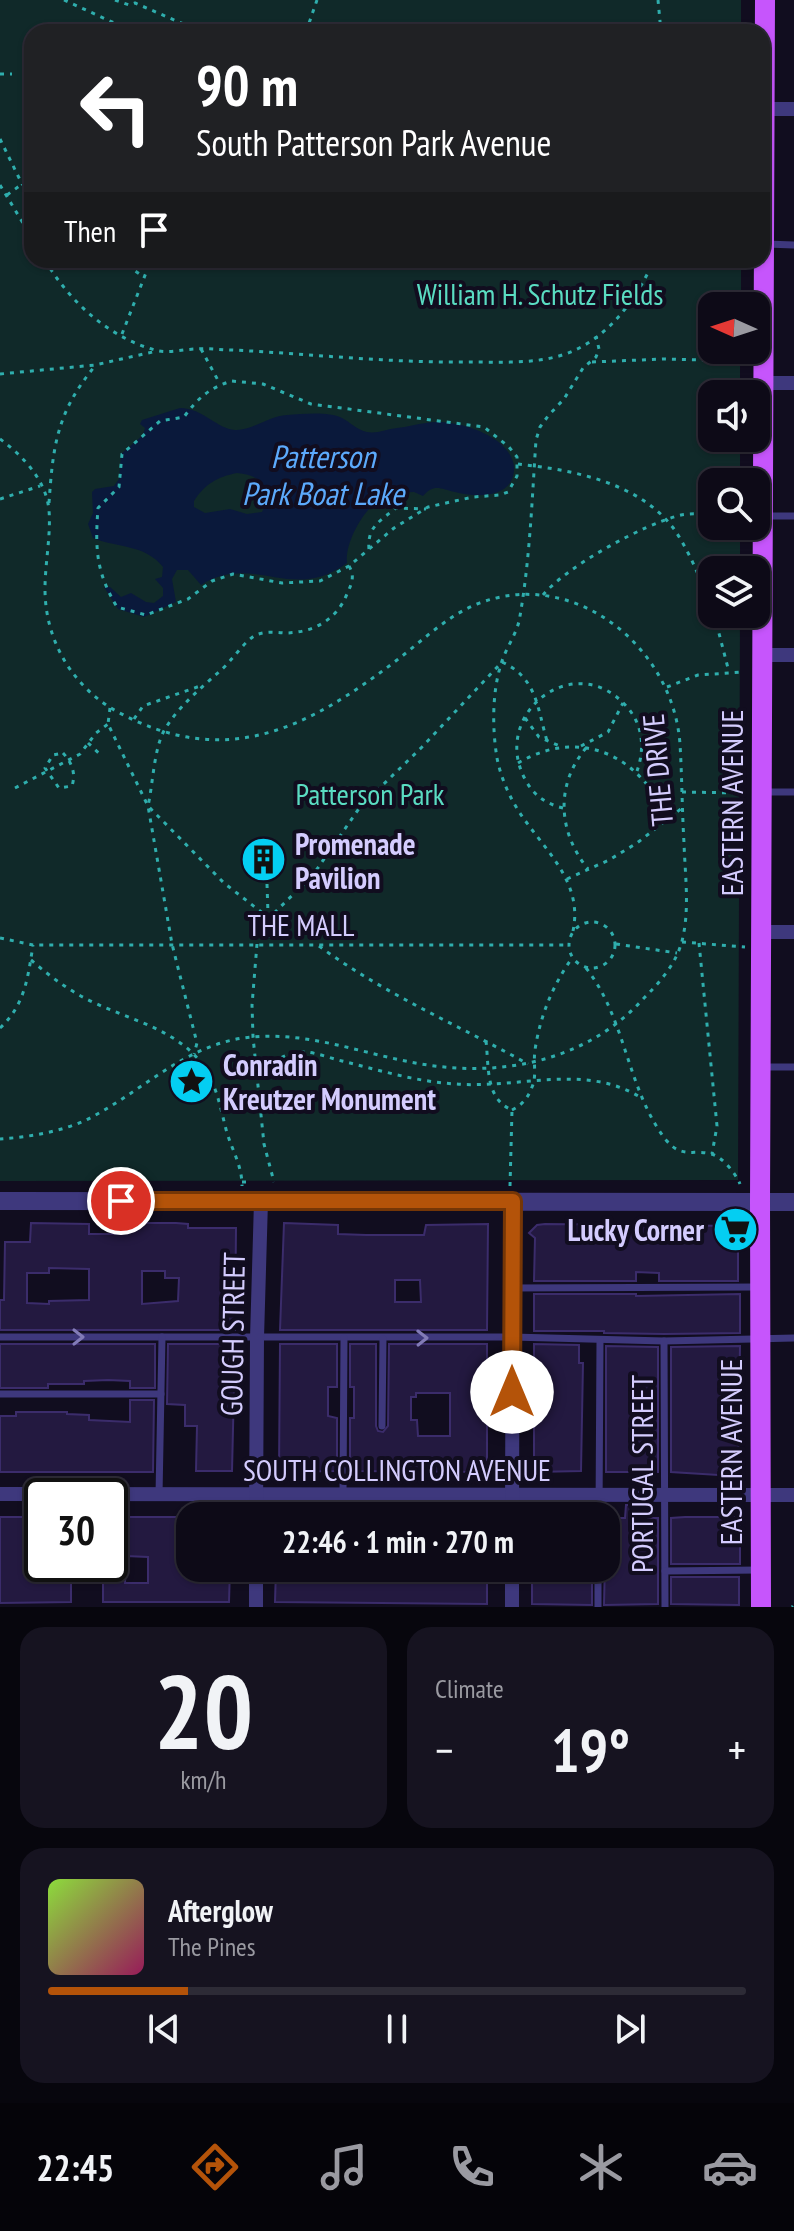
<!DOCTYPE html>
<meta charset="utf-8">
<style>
:root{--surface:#0d0a17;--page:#161320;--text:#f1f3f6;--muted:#9a9aa1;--line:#2d2b36;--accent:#b45309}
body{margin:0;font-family:"PT Sans Narrow",sans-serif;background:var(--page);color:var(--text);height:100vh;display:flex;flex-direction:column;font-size:30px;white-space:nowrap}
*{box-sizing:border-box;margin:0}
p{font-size:26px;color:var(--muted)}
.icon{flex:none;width:44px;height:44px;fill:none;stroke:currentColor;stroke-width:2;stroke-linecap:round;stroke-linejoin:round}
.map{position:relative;height:1607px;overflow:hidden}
.side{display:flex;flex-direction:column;gap:20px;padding:20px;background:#07060d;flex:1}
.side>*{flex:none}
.hud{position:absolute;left:24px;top:24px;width:746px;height:244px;border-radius:24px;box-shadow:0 2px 6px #0004,0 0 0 2px var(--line);background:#202124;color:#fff;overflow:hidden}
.needle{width:52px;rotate:273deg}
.tools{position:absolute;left:698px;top:292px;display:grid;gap:16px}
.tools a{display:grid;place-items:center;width:72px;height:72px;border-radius:16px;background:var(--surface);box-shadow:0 2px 6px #0004,0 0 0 2px var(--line);font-size:40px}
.speed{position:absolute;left:24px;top:1478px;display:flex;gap:16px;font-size:40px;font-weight:700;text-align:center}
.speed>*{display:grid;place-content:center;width:104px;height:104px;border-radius:50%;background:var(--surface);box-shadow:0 2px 6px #0004,0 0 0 2px var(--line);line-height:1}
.speed .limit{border:4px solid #111;border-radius:12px;background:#fff;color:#111}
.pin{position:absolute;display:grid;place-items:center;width:68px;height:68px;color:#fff;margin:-34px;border:4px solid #fff;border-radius:50%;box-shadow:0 2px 8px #0007}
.me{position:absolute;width:88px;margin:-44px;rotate:0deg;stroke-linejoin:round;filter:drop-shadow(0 0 6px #0008)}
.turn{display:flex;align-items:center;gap:28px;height:168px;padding:0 40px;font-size:36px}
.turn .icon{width:104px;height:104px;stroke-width:2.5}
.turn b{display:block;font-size:56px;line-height:68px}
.then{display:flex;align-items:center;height:76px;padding:0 40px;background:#0003;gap:16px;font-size:30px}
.big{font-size:60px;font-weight:700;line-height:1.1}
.side .tile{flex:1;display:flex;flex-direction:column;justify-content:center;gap:12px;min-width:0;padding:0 28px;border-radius:24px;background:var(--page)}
.side .dial{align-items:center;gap:0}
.dial b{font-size:104px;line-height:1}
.song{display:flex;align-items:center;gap:24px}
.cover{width:96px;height:96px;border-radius:12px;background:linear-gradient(135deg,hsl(90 70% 55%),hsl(330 70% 35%))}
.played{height:8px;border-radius:4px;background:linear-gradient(90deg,var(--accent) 20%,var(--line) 20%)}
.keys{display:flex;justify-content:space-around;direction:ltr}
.heat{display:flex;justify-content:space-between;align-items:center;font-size:44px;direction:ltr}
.side .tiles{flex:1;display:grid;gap:20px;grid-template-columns:1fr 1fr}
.tile:last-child{grid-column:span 2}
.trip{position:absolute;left:176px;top:1502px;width:444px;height:80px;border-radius:24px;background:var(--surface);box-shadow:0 2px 6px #0004,0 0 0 2px var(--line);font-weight:700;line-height:80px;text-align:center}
.menu{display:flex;height:128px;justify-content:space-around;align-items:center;background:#050409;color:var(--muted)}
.menu .icon{width:56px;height:56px}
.menu .on{color:var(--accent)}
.menu b{font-size:36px;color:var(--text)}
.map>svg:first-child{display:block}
.green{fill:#102929}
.water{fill:#0a193b;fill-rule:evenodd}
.building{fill:#231940;stroke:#3b2c6b;stroke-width:2;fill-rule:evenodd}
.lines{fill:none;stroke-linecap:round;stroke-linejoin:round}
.path{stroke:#2faead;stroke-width:3;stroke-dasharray:4 6;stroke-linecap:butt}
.service{stroke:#3e387d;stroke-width:7}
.minor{stroke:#3e387d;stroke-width:14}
.tertiary{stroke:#3e387d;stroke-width:18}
.primary{stroke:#c655fc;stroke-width:20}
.oneway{stroke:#827bb7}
.route-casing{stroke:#753606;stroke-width:20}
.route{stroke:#b45309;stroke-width:14}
.labels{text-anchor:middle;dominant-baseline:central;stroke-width:8;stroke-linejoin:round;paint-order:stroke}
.park-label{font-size:30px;fill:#5adcc2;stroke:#110d1f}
.street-label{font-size:30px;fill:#d4ccfe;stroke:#110d1f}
.poi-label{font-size:30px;font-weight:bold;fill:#d4ccfe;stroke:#110d1f;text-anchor:start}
.water-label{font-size:32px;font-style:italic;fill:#5caafc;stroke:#110d1f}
</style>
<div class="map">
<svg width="794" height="1607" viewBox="0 0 794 1607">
<rect width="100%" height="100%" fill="#110d1f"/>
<path class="green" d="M0,0H741V32H32V260H741V306H712V350H740V394H712V438H740V482H712V526H740V570H712V614H740L738,1180L0,1181Z"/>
<path class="water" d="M180,408C203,408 217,429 235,430C251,431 269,416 287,415C303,414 328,411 342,418C350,422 357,430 367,432C377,434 387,429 397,428C407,427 417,424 426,423C450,419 483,429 501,444C510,453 517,463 513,476C507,499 473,497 455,492C441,489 434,483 423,496L414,492L387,493L382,505L371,507C359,519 345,545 347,563C291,604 255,552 201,585L188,570H177L172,579L176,602L144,617L118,609L104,587H110L121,597L131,593L146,602L154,603L163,596V588L155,579L162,577L163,567C145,544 117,548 93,538L88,524L93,513L92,492L95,489L114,486L119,479L121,454L143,435L145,428L140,424L142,420ZM237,473C262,475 273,489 262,512L247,514L230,509L205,513L194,507V501C205,484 217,477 237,473Z"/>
<g class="building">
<circle cx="264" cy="861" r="20"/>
<path d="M31,1223L89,1224V1234H119V1223H176L188,1224V1228H236L235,1330H0V1300H4L5,1242H30ZM49,1268L89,1269V1300L49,1301V1304L27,1303V1273H49ZM142,1271H165V1278H179L178,1301L142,1304Z"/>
<path d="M284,1223L338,1225V1234L366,1235H424L426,1225L488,1224L487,1330H280ZM395,1280H420L421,1302H395Z"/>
<path d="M545,1224L738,1226V1281H659V1273L636,1272V1281H534L535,1238L529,1233L537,1225Z"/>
<path d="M534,1294H636V1296L740,1294V1333L664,1334L604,1333V1331H534Z"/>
<path d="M0,1344H155V1388H130V1381L108,1380L84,1381V1384H48V1388H0Z"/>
<path d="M168,1344H235L232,1471H196L197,1426H185V1405L167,1404Z"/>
<path d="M280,1344H337V1387H328V1416L337,1418V1471L279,1472Z"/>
<path d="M350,1344H376V1426L378,1431L383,1432L388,1426L389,1344H487V1472L350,1471V1418H354V1387H350ZM416,1393H450V1436H418L417,1420H411V1397H416Z"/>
<path d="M534,1344L579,1345V1363H583L581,1471L534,1472Z"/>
<path d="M606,1346L658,1347V1472H606Z"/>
<path d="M740,1346L738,1471H718V1475L671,1472V1347Z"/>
<path d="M130,1400H154L153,1472H0V1416H16V1412H67V1414L89,1415V1420L130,1422Z"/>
<path d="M626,1505H636V1518H658V1604L604,1605L606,1518H625Z"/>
<path d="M0,1517H39V1555L42,1556V1564H62V1580H71V1602L0,1603Z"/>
<path d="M110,1517H190V1568H230L229,1602H103V1564H110ZM126,1556L148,1557V1583H125Z"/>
<path d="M685,1517H740V1564H671V1518Z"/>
<path d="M276,1568L417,1569V1573L432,1574V1577H454L455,1568H487V1604L275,1602Z"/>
<path d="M532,1568H576V1573H592V1605L532,1604Z"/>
<path d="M671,1577H739V1605L671,1604Z"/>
</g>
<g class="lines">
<g class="path">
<path d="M64,0L134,32"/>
<path d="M115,0L129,5L135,3L202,32"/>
<path d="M658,0L661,32"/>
<path d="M306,32L317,0"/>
<path d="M0,74H12"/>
<path d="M0,139L22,184L32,193"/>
<path d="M0,185L32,238"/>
<path d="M7,195L22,184"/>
<path d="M45,260C69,301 108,337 155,350C167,354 184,349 197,349C209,348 221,350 233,350C312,354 390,363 469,362C498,362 531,364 559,356C605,343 636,301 654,260"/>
<path d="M119,260L144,277"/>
<path d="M122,334L151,260"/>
<path d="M201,349L220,384"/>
<path d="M592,362L664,359L745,361"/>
<path d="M0,374L95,365L157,351"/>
<path d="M232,381L263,384L311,404L484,427L509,447L517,457V476L508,492L500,495L473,497L428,507L394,528L349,566L320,581L282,583L233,574L212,581L188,599L146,615L117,607C96,572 95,549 98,508L119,487L122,454L160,421L184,417C197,399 210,387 232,381Z"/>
<path d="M0,439C23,456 46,480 49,510C51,536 45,563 45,589C45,640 72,686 116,711C225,771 307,729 397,660C422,641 447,616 477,604C573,566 673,646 680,744C682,777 682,810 684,843C685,875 690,910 682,941C676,964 660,982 644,998C589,1059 507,1077 428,1065C365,1056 308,1029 243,1038C182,1047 139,1094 86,1120C60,1132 29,1137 0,1139"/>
<path d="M518,464C572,470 639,482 674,529C683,542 691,558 697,572C703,584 709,595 712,606"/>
<path d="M0,499L40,486"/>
<path d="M49,503C53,445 57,412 95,366"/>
<path d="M369,549C367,527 380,521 396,508L426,509"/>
<path d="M349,566C355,576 352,583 347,594C336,621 312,633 284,633C274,632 263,631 254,636C241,645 232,661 220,671C201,688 179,706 165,729C154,747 153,784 148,806L224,883L269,918L313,875L360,807L422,747L502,662C537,678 537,707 547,741"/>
<path d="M543,595C567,566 644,524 681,515C691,513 702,514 712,514"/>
<path d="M714,614L729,672"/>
<path d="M667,687L698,675L744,672"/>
<path d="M110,708L108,724L148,806L172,944L197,1043L194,1054"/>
<path d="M525,718L539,737L562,747"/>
<path d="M134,719L143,706L200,686"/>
<path d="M88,743L102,756"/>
<path d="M581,746L608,732L623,703"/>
<path d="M586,748C555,785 558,832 588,869"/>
<path d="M63,753C72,763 76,773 72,786L59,788L45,768L53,755Z"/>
<path d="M518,763C581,726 642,756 668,821"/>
<path d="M15,788L80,754L96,733L108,724"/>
<path d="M682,792L743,793"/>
<path d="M563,808C546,804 533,795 525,779C490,714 575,647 627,707C643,725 645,749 637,771"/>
<path d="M567,879L609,860L637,843L682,808"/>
<path d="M267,884L269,944"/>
<circle cx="592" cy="945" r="23"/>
<path d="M573,931C583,884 548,853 524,819C511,801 501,779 497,758C492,728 492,690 502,661C507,646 518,632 520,616C530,558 532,499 536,440L540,427L548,416L564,399L583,368L596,357L599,349L596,336"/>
<path d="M0,938L33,945H569"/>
<path d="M682,942L745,947"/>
<path d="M699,943L717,1126L712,1154"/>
<path d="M257,944L252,1005L253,1037L264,1144L274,1182"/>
<path d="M616,944L677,953"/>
<path d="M319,946C384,994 458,1025 528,1064"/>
<path d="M31,960C52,978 72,993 97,1004C134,1021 183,1032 206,1070C218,1090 221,1111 227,1133C233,1152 242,1166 242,1186"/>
<path d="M586,968C626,1018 627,1090 666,1140C682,1159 693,1149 711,1154C722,1156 736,1174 740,1184"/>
<path d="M0,1028C25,1005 28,977 33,945"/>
<path d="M486,1041C489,1066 485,1099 512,1110"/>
<path d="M258,1076C269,1063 287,1051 306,1052C317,1053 330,1058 342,1061C379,1070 417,1082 456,1084C518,1089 587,1062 643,1099"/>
<path d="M512,1110C522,1105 528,1098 532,1087C537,1076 533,1063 535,1050C540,1016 553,985 572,958"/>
<path d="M242,1182H251"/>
<path d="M510,1186L512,1110"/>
<path d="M792,1607L793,1606"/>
</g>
<g class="service">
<path d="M766,244L794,245"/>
<path d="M765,516H794"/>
<path d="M764,792H794"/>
<path d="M764,1067H794"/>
<path d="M512,1288L758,1287"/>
<path d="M0,1337H512L664,1341L794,1338"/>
<path d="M664,1341L665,1607"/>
<path d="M0,1394H161"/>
<path d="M382,1426L383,1339"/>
<path d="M159,1495L162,1337"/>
<path d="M343,1495L344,1338"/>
<path d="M599,1516L600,1340"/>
<path d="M665,1571L759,1570"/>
<path d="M598,1607V1568"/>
</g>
<g class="minor">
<path d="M764,109H794"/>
<path d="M763,383H794"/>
<path d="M762,655H794"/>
<path d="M761,932H794"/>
<path d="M0,1494L794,1495"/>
<path d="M256,1516L257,1338L261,1201"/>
<path d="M512,1516L513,1201"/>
<path d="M256,1607V1568"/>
<path d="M512,1607V1568"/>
</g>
<path class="tertiary" d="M0,1201L794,1202"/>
<path class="primary" d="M761,1607L760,1202L765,0"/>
</g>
<defs><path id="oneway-chevron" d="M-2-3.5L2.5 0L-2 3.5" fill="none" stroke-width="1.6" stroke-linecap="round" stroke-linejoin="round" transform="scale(2)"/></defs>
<g class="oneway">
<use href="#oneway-chevron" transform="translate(78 1337)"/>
<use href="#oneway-chevron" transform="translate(422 1338) rotate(-1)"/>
</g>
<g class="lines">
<defs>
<path id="route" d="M121,1201H513L512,1392"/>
</defs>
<use href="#route" class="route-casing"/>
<use href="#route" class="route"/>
</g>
<defs>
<symbol id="building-disc" viewBox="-11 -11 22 22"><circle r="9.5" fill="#04cef2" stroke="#110d1f"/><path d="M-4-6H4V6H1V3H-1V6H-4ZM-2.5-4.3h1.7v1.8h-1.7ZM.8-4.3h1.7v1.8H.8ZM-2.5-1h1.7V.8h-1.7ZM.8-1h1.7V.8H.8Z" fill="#111"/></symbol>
<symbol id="sight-disc" viewBox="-11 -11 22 22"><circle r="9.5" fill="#04cef2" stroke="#110d1f"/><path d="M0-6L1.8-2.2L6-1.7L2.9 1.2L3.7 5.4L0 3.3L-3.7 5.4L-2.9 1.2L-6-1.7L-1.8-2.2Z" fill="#111"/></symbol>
<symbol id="supermarket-disc" viewBox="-11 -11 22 22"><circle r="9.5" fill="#04cef2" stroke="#110d1f"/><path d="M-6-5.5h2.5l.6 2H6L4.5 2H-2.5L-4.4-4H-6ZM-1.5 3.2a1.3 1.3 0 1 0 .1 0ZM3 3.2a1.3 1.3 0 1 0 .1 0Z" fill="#111"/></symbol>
</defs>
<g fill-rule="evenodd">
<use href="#building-disc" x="238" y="834" width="51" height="51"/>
<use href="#sight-disc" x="166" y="1056" width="51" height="51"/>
<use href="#supermarket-disc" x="710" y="1204" width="51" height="51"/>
</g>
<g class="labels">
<g class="park-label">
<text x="540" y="293">William H. Schutz Fields</text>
<text x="370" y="793">Patterson Park</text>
</g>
<g class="street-label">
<text transform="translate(657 770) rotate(-95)">THE DRIVE</text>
<text transform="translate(731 803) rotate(-90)">EASTERN AVENUE</text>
<text x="301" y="924">THE MALL</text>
<text transform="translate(232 1334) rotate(-89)">GOUGH STREET</text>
<text transform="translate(730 1452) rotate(-90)">EASTERN AVENUE</text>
<text x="397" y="1469">SOUTH COLLINGTON AVENUE</text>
<text transform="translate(641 1474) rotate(-90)">PORTUGAL STREET</text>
</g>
<g class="poi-label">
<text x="295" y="843">Promenade<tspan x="295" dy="34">Pavilion</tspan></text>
<text x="223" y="1064">Conradin<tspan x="223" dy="34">Kreutzer Monument</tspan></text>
<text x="704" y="1229" text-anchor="end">Lucky Corner</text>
</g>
<g class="water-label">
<text x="323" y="456">Patterson<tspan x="323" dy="37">Park Boat Lake</tspan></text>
</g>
</g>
</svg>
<div class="tools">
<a><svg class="needle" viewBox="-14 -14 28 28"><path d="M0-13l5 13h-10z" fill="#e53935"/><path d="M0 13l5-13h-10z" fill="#9a9aa1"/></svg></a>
<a><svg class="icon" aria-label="sound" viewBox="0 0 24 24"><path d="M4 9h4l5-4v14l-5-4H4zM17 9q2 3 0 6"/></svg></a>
<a><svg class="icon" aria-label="search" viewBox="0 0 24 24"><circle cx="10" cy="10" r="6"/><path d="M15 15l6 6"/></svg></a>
<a><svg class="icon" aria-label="layers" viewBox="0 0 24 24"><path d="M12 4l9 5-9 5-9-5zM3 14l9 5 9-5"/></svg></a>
</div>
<div class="speed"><div class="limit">30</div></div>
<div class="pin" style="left:121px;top:1201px;background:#d93025"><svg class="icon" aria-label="arrive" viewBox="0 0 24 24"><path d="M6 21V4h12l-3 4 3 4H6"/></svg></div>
<svg class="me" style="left:512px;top:1392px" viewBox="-20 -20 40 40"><circle r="19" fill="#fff"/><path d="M0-13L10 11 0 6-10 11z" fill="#b45309"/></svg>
<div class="trip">22:46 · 1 min · 270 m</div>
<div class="hud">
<div class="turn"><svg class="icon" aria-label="left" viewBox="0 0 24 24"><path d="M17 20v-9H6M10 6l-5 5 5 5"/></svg><div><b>90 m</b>South Patterson Park Avenue</div></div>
<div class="then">Then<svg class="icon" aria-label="arrive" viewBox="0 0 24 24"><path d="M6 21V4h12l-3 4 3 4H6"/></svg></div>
</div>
</div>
<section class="side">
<div class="tiles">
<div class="tile dial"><b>20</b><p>km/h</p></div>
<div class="tile"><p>Climate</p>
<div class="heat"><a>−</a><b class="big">19°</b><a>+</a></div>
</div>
<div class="tile">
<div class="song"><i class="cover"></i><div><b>Afterglow</b><p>The Pines</p></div></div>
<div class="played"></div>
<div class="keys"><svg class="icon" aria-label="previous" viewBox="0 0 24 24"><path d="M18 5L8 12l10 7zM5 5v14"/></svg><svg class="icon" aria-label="pause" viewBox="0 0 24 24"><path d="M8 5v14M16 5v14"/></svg><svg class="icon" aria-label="next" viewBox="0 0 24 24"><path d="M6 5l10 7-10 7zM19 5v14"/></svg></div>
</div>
</div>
</section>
<nav class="menu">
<b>22:45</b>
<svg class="icon on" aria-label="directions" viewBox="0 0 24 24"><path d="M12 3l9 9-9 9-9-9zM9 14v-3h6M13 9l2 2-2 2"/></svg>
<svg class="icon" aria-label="music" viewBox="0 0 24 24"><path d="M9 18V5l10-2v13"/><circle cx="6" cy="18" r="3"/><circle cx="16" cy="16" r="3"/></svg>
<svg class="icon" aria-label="phone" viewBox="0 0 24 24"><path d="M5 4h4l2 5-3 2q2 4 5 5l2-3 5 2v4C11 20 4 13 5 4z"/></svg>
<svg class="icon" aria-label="climate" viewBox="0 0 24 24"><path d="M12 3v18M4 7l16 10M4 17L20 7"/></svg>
<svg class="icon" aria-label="car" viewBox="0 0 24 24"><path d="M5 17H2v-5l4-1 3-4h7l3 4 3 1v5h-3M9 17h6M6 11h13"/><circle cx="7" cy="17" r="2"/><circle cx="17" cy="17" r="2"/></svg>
</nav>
